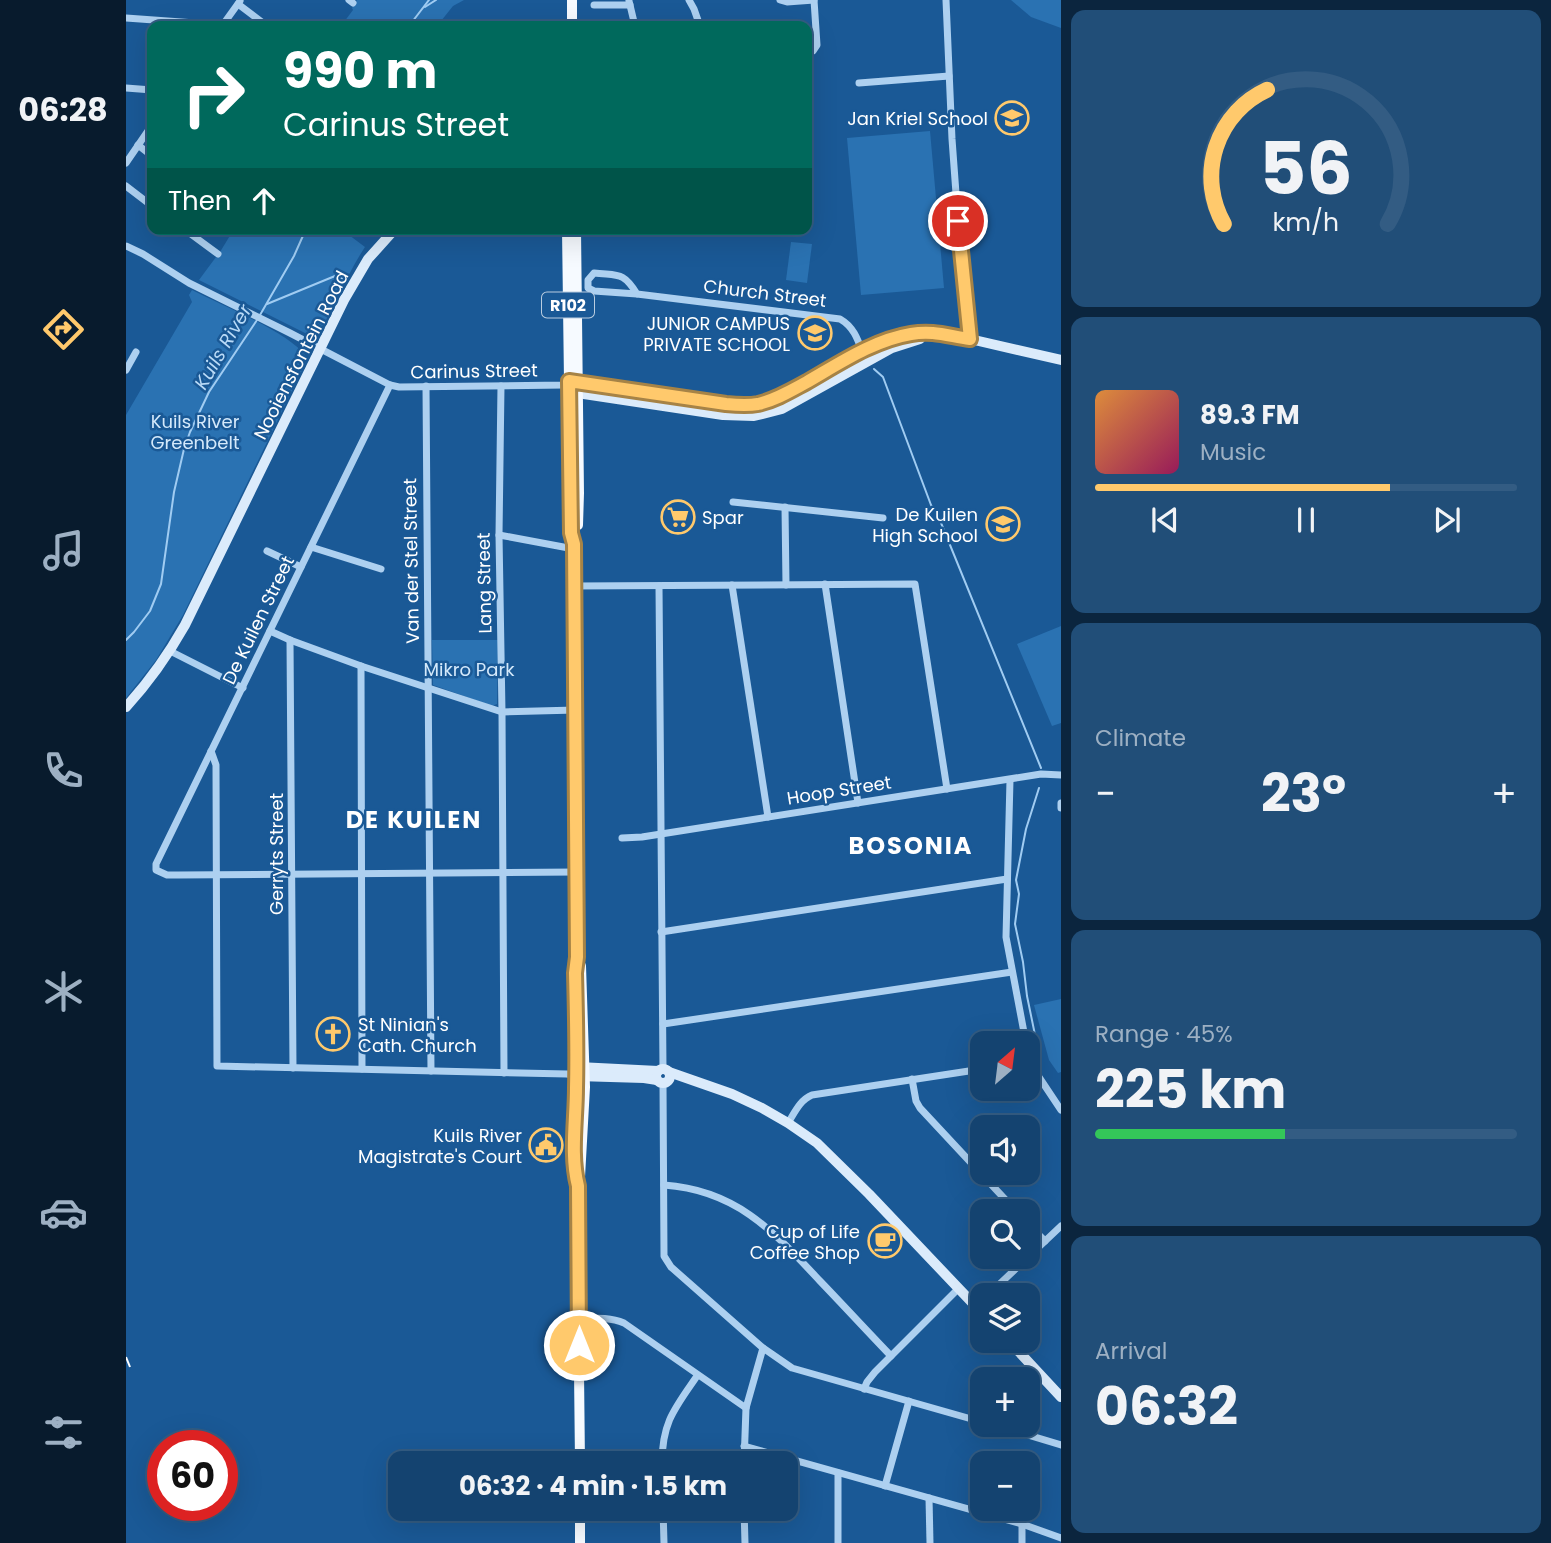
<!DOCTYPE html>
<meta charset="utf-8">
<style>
:root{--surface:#144370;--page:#214e78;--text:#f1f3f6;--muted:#9db0c3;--line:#335c83;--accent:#ffc96c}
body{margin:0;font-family:Poppins,sans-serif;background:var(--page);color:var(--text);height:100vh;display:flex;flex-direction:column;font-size:26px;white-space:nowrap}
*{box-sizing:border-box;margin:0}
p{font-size:23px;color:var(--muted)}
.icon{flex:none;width:38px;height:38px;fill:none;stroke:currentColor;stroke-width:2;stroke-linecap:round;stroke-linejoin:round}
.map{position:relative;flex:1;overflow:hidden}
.side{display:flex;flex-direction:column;gap:10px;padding:10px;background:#0b253e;width:490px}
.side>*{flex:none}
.banner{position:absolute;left:21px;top:21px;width:665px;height:214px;border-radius:14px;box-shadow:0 7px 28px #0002,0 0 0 2px var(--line);background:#00695c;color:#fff;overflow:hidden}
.needle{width:46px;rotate:28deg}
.tools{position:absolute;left:844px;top:1031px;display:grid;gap:14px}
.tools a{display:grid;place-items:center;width:70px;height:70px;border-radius:14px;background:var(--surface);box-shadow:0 7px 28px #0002,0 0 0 2px var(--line);font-size:35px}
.speed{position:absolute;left:21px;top:1430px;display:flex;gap:14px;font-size:35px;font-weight:700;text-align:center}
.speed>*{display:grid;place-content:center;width:91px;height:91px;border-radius:50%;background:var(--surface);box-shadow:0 7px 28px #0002,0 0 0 2px var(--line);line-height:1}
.speed .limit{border:10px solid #d22;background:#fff;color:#111}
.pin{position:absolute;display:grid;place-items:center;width:60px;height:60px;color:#fff;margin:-30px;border:4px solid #fff;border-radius:50%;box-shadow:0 2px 7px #0007}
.me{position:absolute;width:77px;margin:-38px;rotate:0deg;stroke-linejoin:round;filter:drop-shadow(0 0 5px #0008)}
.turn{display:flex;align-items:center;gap:24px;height:147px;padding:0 21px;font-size:32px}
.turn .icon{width:91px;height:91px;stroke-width:2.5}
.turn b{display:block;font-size:49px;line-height:60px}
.then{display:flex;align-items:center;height:66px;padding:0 21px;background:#0003;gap:14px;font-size:26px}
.big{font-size:52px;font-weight:700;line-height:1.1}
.side .widget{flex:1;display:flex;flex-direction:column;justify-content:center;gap:10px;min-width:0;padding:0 24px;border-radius:14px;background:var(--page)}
.side .dial{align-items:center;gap:0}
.dial svg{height:182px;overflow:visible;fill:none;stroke:var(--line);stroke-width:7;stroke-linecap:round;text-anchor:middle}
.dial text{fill:var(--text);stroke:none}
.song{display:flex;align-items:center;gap:21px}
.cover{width:84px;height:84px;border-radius:10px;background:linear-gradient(135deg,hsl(30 70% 55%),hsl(330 70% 35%))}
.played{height:7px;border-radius:4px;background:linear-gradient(90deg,var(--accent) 70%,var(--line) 70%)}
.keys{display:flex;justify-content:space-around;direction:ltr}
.heat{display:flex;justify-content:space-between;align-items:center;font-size:38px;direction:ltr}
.charge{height:10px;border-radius:5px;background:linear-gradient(90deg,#34c759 45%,var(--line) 0)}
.trip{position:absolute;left:262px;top:1451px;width:410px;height:70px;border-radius:14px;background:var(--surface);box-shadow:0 7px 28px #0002,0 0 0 2px var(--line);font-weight:700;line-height:70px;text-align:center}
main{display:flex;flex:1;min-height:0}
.menu{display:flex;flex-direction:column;width:126px;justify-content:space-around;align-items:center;background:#081b2d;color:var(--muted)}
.menu .icon{width:49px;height:49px}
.menu .on{color:var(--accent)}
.menu b{font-size:32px;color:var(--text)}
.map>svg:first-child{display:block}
.green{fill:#2a72b2}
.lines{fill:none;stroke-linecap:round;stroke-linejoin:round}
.stream{stroke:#a0ccf2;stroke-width:2}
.street{stroke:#add0f0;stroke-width:7}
.secondary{stroke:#dbebfb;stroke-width:10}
.primary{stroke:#f6faff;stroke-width:10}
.rail{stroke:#fff;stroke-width:2;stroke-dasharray:12 5;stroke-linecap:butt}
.route-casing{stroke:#a68346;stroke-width:18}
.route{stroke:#ffc96c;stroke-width:12}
.labels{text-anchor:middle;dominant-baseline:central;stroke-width:5;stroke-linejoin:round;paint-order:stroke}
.shield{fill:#1a5996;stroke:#bacde0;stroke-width:2}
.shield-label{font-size:16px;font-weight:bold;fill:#fff}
.poi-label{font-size:18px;fill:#fff;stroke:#1a5996;text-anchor:end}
.street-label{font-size:18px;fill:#fff;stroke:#1a5996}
.park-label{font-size:18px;fill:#d4e9fb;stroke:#1a5996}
.water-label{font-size:19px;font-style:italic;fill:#b9daf7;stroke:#1a5996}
.district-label{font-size:24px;font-weight:bold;letter-spacing:2px;fill:#fff;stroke:#1a5996}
</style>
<main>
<nav class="menu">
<b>06:28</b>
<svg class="icon on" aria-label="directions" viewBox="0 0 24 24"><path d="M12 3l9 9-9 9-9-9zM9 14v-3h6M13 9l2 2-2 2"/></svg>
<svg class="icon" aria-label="music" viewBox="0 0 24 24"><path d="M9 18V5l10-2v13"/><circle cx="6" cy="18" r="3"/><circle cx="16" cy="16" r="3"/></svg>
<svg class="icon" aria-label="phone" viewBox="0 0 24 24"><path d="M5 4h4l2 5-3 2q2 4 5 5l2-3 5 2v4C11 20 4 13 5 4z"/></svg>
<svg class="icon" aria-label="climate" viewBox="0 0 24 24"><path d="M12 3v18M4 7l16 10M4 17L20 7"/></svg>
<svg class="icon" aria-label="car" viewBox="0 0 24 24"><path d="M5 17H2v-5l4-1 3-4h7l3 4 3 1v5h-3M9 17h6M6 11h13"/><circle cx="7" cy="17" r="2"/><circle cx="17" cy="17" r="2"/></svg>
<svg class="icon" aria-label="filters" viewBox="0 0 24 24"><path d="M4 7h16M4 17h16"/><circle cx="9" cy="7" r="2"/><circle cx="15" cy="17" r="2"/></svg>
</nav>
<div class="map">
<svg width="935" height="1543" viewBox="0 0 935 1543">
<rect width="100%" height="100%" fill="#1a5996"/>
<g class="green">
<path d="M231,0H338L327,6L311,26H215L227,10L226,8Z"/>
<path d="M885,0H935V28L905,17Z"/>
<path d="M804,131L818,288L735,295L721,138Z"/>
<path d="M108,229H215L239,247C221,274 210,305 193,332L188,335H183L73,280L90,257L92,258L96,254L94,252Z"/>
<path d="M665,242L686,244L681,283L660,280Z"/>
<path d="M66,290C95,305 162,332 180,356V362L57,615L30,660L0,698V415L66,302L63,295Z"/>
<path d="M935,626V723L926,726L891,644Z"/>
<path d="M306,640H372L371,704L366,706L307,685Z"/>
<path d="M935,999V1072L932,1073L923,1060L908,1005Z"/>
</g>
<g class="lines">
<g class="stream">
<path d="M299,7L310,0"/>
<path d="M283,26L303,0"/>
<path d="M141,304L209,276L218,279"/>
<path d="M134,315L168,256L180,229"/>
<path d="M748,369L757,377L805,505L813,518L915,768"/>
<path d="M0,640L8,632L24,611L35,584L48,492L58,449L64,432L83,392L131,320"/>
<path d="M913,788L900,829L890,880L893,894L889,924L897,962L901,996L915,1064"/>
</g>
<g class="street">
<path d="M223,0L227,3"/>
<path d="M563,0L568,9L574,26"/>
<path d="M654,0L661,2L688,0"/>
<path d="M820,0L826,139L834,248L844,339"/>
<path d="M503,1L509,26"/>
<path d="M112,4L141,26"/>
<path d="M468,5H504"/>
<path d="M0,18L97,25"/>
<path d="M96,26L114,1"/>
<path d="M681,52L687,51L691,45L688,0"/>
<path d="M733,83L823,76"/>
<path d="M0,88L26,90"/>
<path d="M12,145L26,156"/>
<path d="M0,163L26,125"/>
<path d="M0,186L26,206"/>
<path d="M58,229L92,254"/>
<path d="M0,246L17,254L63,283L164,333L264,385L273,387L438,385L443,381"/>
<path d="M511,294C497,271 492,276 468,273L462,280V288L468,291L511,294L714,319C728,327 732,340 737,354"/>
<path d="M0,370L10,352"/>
<path d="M264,385L30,864V870L41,875H52L451,872"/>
<path d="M300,386L305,1071"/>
<path d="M375,386L373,535L376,712L378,1073"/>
<path d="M607,502L757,518"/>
<path d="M659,507L660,585"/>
<path d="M373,535L448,549"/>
<path d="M185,547L255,569"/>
<path d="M141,551L175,567"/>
<path d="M699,584L732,803"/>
<path d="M606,585L642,817"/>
<path d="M448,586L789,584L821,789"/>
<path d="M533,586L537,1069"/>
<path d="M144,631L164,640L235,666L376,712L450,710"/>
<path d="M164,640L167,1068"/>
<path d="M44,651L117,688"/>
<path d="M235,666L236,1069"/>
<path d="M85,751L90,765L91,1066L441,1074L450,1076"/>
<path d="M884,780L880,937L900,1043"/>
<path d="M935,803V808"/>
<path d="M496,838L516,837L915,774L935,775"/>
<path d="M535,932L881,879"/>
<path d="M537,1024L886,972"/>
<path d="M901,1047L907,1068L935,1110"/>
<path d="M786,1079L790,1101L794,1108L890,1211"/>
<path d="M537,1083L538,1256L545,1267L637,1348L666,1368L856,1422"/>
<path d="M662,1123C669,1112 674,1100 686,1095L856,1069"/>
<path d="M538,1185C611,1190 648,1232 694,1281C718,1306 741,1331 765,1356"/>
<path d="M901,1223L919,1241"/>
<path d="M862,1295L935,1226"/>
<path d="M452,1318C468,1318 484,1317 498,1323L620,1408"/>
<path d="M738,1389L741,1382L749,1372L833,1288"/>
<path d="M866,1424L935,1445"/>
<path d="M618,1446L896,1524L935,1538"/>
<path d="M536,1463C536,1422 549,1408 571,1376"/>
<path d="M618,1463L620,1408L637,1348"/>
<path d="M712,1473V1543"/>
<path d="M759,1486L783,1401"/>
<path d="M803,1498L804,1543"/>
<path d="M537,1508L538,1543"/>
<path d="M618,1508L619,1543"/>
<path d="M896,1524V1543"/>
</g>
<g class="secondary">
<path d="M445,382L600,404L622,405L651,398L736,351L758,342L784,334L817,333L826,336L844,339L935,360"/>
<path d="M444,390L458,394L597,415L628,416L656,409L766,348L794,339"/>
<path d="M0,707C23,682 42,655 59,625L218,300L242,259L269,229"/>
<path d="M452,1067L532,1071"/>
<circle cx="537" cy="1076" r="7"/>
<path d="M543,1072L606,1094L636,1108L662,1123L691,1143L743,1194L856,1313"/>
<path d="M451,1076L518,1078L531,1080"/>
<path d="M882,1340L935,1397"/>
</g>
<g class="primary">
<path d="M446,0V26"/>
<path d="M441,229L445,533L448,544L451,957L449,973C449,1011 451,1050 450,1088C450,1120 444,1155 451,1186L454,1463"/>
<path d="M450,229L453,493L452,525"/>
<path d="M454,1177L459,1087L455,966"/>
<path d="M454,1508V1543"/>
</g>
<path class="rail" d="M0,1357L4,1367"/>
</g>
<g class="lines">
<defs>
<path id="route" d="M453,1345L452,1186C444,1155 450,1120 450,1088C451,1050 450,1011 449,973L451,957L448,544L445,533L443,381L600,404C610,405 621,406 632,404C650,400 666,390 681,382C714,363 748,340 785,334C807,330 822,336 844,339L832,221"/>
</defs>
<use href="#route" class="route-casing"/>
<use href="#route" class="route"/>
</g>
<defs>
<symbol id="school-ring" viewBox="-11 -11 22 22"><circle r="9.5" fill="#1a5996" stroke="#ffc96c" stroke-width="1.5"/><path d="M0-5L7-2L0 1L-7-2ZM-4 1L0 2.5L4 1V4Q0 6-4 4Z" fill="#ffc96c"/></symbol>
<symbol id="supermarket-ring" viewBox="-11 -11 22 22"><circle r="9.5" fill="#1a5996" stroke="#ffc96c" stroke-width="1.5"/><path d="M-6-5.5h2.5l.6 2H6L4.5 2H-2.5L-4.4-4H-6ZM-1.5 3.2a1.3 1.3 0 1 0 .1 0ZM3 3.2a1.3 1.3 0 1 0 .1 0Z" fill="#ffc96c"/></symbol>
<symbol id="church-ring" viewBox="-11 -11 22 22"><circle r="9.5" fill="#1a5996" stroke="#ffc96c" stroke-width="1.5"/><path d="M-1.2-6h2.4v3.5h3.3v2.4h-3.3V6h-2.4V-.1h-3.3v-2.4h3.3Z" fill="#ffc96c"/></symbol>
<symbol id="civic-ring" viewBox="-11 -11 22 22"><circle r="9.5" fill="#1a5996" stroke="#ffc96c" stroke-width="1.5"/><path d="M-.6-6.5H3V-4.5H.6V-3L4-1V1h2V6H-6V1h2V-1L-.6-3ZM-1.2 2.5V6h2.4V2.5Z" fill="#ffc96c"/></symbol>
<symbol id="cafe-ring" viewBox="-11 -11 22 22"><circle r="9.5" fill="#1a5996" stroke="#ffc96c" stroke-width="1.5"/><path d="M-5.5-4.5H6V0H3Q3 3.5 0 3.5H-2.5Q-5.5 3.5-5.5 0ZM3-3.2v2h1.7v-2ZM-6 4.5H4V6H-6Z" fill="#ffc96c"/></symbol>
</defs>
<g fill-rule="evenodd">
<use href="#school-ring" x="867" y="99" width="38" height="38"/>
<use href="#school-ring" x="670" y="314" width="38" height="38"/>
<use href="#supermarket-ring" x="533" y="498" width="38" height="38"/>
<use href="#school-ring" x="858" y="505" width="38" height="38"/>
<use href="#church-ring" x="188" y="1015" width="38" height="38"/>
<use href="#civic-ring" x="401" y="1126" width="38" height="38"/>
<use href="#cafe-ring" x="740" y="1222" width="38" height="38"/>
</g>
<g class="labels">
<rect class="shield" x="416" y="292.5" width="52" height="25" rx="5"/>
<g class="shield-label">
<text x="442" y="305">R102</text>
</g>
<g class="poi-label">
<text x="862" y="118">Jan Kriel School</text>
<text x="664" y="323">JUNIOR CAMPUS<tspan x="664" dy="21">PRIVATE SCHOOL</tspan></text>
<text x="852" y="514">De Kuilen<tspan x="852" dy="21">High School</tspan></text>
<text x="576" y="517" text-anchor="start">Spar</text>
<text x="232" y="1024" text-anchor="start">St Ninian's<tspan x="232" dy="21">Cath. Church</tspan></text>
<text x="396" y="1135">Kuils River<tspan x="396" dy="21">Magistrate's Court</tspan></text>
<text x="734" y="1231">Cup of Life<tspan x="734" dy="21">Coffee Shop</tspan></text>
</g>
<g class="street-label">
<text transform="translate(639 293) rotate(7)">Church Street</text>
<text transform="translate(175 355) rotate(-63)">Nooiensfontein Road</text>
<text transform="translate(348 371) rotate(-1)">Carinus Street</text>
<text transform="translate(285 561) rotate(-91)">Van der Stel Street</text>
<text transform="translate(358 583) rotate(-91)">Lang Street</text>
<text transform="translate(132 620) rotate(-64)">De Kuilen Street</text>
<text transform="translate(713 790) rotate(-9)">Hoop Street</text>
<text transform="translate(150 854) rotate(-90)">Gerryts Street</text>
</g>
<g class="park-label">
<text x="69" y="421">Kuils River<tspan x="69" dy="21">Greenbelt</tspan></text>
<text x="343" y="669">Mikro Park</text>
</g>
<g class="water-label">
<text transform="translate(97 347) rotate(-60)">Kuils River</text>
</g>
<g class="district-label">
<text x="288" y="819">DE KUILEN</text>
<text x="785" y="845">BOSONIA</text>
</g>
</g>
</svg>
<div class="tools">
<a><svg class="needle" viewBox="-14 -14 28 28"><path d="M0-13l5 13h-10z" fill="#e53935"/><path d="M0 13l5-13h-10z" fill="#9db0c3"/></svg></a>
<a><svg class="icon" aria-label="sound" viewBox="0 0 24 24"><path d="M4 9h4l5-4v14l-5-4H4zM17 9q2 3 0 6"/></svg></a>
<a><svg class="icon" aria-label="search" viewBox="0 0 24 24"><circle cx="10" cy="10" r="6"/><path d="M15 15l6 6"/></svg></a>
<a><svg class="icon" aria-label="layers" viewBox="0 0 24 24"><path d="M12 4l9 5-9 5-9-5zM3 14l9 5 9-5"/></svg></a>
<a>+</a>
<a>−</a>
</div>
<div class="speed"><div class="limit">60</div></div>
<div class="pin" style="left:832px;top:221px;background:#d93025"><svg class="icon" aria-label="arrive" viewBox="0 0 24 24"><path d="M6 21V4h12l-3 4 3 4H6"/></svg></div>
<svg class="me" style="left:453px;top:1345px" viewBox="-20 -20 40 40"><circle r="17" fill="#ffc96c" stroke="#fff" stroke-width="3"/><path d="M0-11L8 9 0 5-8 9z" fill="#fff"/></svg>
<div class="trip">06:32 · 4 min · 1.5 km</div>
<div class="banner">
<div class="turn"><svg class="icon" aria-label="right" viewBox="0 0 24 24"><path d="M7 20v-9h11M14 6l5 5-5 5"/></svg><div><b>990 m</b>Carinus Street</div></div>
<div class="then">Then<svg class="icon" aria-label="ahead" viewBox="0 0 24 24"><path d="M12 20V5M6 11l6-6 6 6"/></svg></div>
</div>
</div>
<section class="side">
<div class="widget dial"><svg viewBox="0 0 100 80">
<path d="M14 69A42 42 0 1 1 86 69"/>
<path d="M14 69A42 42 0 0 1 33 10" stroke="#ffc96c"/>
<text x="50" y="56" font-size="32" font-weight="700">56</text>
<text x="50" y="72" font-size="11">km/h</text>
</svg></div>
<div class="widget">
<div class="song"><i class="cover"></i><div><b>89.3 FM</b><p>Music</p></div></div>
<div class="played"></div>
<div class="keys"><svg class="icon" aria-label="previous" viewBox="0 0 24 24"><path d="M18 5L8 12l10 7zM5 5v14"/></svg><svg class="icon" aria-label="pause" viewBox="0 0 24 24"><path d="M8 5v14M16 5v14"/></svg><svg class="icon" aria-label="next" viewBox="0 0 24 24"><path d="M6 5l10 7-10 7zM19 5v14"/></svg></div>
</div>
<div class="widget"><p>Climate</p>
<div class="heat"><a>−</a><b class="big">23°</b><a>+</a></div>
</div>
<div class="widget"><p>Range · 45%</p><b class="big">225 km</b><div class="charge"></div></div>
<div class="widget"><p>Arrival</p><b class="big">06:32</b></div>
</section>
</main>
